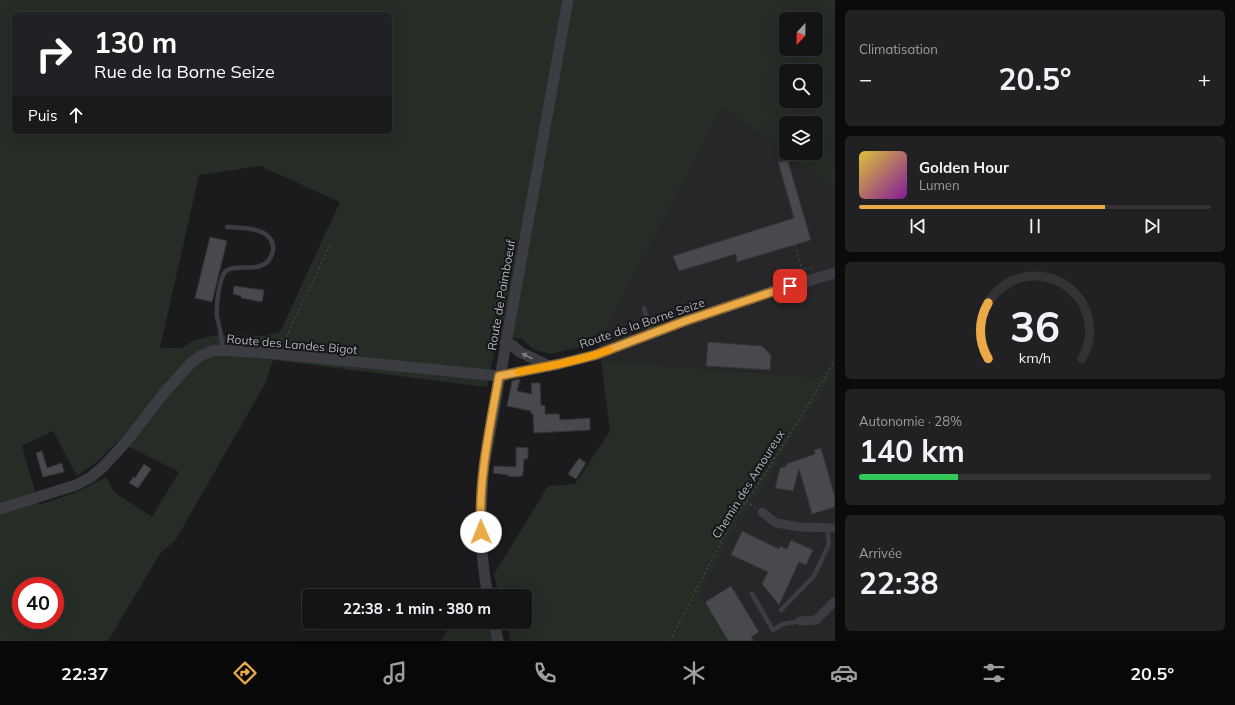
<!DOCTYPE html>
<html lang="fr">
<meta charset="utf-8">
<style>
:root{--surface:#141416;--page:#212123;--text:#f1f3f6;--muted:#9d9ea1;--line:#333335;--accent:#e9aa47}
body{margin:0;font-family:Mulish,sans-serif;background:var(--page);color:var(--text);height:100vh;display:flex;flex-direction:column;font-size:15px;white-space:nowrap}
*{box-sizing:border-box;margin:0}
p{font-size:13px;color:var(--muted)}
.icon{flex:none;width:22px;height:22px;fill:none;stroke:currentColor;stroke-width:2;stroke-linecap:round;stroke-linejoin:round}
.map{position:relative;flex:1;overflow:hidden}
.drawer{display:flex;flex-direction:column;gap:10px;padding:10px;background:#0b0b0c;width:400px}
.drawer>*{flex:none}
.hud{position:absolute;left:12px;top:12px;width:380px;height:122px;border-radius:6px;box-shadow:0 4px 16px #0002,0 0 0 1px var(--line);background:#202124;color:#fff;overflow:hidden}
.needle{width:26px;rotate:202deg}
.buttons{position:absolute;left:779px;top:12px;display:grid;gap:8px}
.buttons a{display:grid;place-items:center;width:44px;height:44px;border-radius:6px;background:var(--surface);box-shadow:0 4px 16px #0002,0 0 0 1px var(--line);font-size:20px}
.speed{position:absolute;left:12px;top:577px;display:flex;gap:8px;font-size:20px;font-weight:700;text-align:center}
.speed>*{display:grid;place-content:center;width:52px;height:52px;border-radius:50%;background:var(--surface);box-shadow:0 4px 16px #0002,0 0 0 1px var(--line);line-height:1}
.speed .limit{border:6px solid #d22;background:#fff;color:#111}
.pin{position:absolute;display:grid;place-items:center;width:34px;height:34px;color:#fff;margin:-17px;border-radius:8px;box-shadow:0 2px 6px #0006}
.me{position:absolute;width:44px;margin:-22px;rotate:359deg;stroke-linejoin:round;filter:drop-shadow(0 0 3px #0008)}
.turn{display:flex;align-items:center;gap:14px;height:84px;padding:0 16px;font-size:18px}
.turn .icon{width:52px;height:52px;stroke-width:2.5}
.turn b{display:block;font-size:28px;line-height:34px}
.then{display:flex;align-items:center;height:38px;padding:0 16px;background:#0003;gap:8px;font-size:15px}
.big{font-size:30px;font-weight:700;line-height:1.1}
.drawer .card{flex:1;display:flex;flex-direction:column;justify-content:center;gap:6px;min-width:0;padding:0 14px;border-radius:6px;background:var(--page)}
.drawer .dial{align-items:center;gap:0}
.dial svg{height:104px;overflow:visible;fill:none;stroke:var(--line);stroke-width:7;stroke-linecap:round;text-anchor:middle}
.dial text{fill:var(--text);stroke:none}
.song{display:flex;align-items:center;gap:12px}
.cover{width:48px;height:48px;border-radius:6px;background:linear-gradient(135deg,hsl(50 70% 55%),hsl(290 70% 35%))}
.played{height:4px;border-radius:2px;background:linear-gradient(90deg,var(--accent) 70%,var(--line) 70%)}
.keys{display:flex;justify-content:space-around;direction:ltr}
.heat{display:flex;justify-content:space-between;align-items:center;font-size:22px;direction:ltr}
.charge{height:6px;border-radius:3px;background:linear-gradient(90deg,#34c759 28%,var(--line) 0)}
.trip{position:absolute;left:302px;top:589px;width:230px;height:40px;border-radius:6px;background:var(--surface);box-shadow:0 4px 16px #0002,0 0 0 1px var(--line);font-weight:700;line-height:40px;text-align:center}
.menu{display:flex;height:64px;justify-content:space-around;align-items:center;background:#080809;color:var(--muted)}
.menu .icon{width:28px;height:28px}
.menu .selected{color:var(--accent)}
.menu b{font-size:18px;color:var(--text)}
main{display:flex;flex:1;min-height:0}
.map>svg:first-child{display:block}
.built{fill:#27272a}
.green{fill:#252d26;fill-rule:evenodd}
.building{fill:#48494d;stroke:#353539}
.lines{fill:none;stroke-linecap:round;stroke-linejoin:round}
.path{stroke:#424449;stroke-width:1.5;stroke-dasharray:2 3;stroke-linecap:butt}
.service{stroke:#3c3d42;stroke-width:4.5}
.minor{stroke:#3c3d42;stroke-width:9}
.tertiary{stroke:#3c3d42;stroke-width:11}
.oneway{fill:#7b7e85}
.route-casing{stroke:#976e2e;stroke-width:10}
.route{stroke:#e9aa47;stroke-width:7}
.slow{stroke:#f59e0b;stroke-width:7}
.labels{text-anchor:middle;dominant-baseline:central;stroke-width:4;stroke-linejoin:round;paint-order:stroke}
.street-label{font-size:12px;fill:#aeb3bc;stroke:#161618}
</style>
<main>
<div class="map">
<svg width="835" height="641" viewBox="0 0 835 641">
<rect width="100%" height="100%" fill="#1b1b1d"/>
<g class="built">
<path d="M723,108L835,190V354L820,376L812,377L601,360L599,343Z"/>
<path d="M835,373V641H727L700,594L734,532Z"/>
</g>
<g class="green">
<path d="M0,0H835V190L723,108L599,343L551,354L534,350L521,338H497L487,387L273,360L265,384L175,541L161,552L108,641H0ZM14,14H390V132H14ZM786,19H816V49H786ZM786,71H816V101H786ZM786,123H816V153H786ZM260,166L340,202L280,332L264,336L216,335L193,341L181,348H160L199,175ZM53,431L77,476L98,461L118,441L179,472L152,517L114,492L106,477L79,491L39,505L22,446ZM21,586H55V620H21Z"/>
<path d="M835,354V373L734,532L700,594L727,641H511L506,622H525V596H499L494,574L548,486L575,484L610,431L601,360L812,377L820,376Z"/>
<path d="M463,622H490L495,641H441L448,628Z"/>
</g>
<g class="building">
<path d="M788,161L811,240L737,262L736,254L679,271L673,256L794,218L778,162Z"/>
<path d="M210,237L227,241L212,302L195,298Z"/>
<path d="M234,286L264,290L262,302L241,298V296L233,294Z"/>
<path d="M708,342L762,346L771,355L770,370L706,366Z"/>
<path d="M520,379L517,391L532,394L531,383H540L541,405L545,406V414H559L560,420L590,418V430L534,433L533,414H531V411L507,406L512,381Z"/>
<path d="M516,447L528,448V459H524L523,474L522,476L514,477L508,476V475L493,473L494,466L516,467Z"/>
<path d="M821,448L835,497V507L812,514L799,469L793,491L775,488L780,468L787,466L786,464L815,454L814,450Z"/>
<path d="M42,451L47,468L62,463L64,472L43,477L36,453Z"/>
<path d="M579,458L586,463L576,479L568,474Z"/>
<path d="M144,464L151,469L138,488L129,483L133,477L135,478Z"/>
<path d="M742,531L779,549L780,546L787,549L791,540L813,550L806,565L799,562L779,605L762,584L768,572L731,555Z"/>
<path d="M731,586L759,632L751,637L754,641H728L705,602Z"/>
<path d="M443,588L444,591L448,589L452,596H434L438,594L437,592Z"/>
</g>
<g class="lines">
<g class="path">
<path d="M795,245L803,272"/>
<path d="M787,277C791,270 807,266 814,269"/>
<path d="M282,346L331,243"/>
<path d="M746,501L756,508"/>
<path d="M670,641L731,523L765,474L835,361"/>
</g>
<g class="service">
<path d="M644,308L651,334"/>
<path d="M223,350C222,343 221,336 220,329C219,325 218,321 217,317C216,307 219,279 225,272C234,263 255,272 266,263C270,260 272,255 273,250C275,227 242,228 227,227"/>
<path d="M752,594L773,630L783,624L800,621"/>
<path d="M781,610L814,576L829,544L827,529"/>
</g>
<g class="minor">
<path d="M762,512L776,523L800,527L835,528"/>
<path d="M800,621L816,620L835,601"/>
</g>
<g class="tertiary">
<path d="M505,343L512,345L520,352L549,366"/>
<path d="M0,509L76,485L91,477L103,467L126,442L164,393L191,363L200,356L212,351L223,350L278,354L499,376L559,364L595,355L685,321L779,289L835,273"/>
<path d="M488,596C479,553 480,509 484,466L568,0"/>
<path d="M494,622L498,641"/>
</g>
</g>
<defs><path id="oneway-solid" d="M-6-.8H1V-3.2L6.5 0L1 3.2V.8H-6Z"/></defs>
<use class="oneway" href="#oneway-solid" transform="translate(527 356) rotate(-152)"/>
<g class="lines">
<defs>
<path id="route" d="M481,532C478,480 490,427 499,376L559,364L595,355L685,321L790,286"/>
</defs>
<use href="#route" class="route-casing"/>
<use href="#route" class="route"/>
<path class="slow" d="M519,372C549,366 580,361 609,350"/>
</g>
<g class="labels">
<g class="street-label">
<text transform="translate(501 295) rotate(-80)">Route de Paimboeuf</text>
<text transform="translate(642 323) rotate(-19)">Route de la Borne Seize</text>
<text transform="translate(292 344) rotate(5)">Route des Landes Bigot</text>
<text transform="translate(748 484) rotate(-58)">Chemin des Amoureux</text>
</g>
</g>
</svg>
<div class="buttons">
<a><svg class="needle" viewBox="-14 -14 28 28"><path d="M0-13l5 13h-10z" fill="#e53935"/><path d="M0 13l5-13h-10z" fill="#9d9ea1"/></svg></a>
<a><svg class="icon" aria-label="search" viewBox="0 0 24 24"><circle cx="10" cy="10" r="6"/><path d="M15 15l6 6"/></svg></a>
<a><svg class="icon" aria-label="layers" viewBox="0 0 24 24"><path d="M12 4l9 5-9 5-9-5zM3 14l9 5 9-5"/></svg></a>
</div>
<div class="speed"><div class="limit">40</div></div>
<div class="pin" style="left:790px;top:286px;background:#d93025"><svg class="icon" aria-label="arrive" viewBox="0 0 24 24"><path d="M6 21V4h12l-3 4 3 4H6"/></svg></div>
<svg class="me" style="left:481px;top:532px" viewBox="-20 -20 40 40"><circle r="19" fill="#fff"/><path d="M0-13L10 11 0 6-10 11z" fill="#e9aa47"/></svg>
<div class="trip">22:38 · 1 min · 380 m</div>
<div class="hud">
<div class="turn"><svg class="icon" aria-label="right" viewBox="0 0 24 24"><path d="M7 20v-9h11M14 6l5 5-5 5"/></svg><div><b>130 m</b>Rue de la Borne Seize</div></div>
<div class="then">Puis<svg class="icon" aria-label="ahead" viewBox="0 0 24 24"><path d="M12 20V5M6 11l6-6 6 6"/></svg></div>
</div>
</div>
<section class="drawer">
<div class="card"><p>Climatisation</p>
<div class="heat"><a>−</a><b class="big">20.5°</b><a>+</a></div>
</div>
<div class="card">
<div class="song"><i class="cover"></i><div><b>Golden Hour</b><p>Lumen</p></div></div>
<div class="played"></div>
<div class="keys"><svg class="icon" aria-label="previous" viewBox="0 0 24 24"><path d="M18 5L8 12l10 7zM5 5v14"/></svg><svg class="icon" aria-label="pause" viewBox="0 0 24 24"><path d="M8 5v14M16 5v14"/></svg><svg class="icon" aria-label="next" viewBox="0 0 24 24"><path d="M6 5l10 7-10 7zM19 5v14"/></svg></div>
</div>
<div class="card dial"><svg viewBox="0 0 100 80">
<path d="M14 69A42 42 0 1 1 86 69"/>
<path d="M14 69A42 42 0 0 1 14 26" stroke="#e9aa47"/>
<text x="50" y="56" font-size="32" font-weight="700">36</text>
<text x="50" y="72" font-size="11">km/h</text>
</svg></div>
<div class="card"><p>Autonomie · 28%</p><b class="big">140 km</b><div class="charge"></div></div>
<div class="card"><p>Arrivée</p><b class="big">22:38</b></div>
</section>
</main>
<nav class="menu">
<b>22:37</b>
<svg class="icon selected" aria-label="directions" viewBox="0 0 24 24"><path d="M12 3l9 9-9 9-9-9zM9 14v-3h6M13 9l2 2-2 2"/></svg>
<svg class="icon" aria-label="music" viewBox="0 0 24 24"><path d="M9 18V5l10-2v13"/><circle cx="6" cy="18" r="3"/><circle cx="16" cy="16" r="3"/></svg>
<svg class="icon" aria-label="phone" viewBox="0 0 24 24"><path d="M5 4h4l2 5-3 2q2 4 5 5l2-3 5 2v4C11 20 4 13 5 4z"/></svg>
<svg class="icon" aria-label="climate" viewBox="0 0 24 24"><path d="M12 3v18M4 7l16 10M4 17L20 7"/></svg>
<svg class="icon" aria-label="car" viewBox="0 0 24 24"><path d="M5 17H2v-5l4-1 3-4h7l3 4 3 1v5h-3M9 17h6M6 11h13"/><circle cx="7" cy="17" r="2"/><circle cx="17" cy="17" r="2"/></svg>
<svg class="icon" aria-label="filters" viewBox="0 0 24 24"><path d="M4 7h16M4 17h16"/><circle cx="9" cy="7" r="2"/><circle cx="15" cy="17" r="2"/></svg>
<b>20.5°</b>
</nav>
